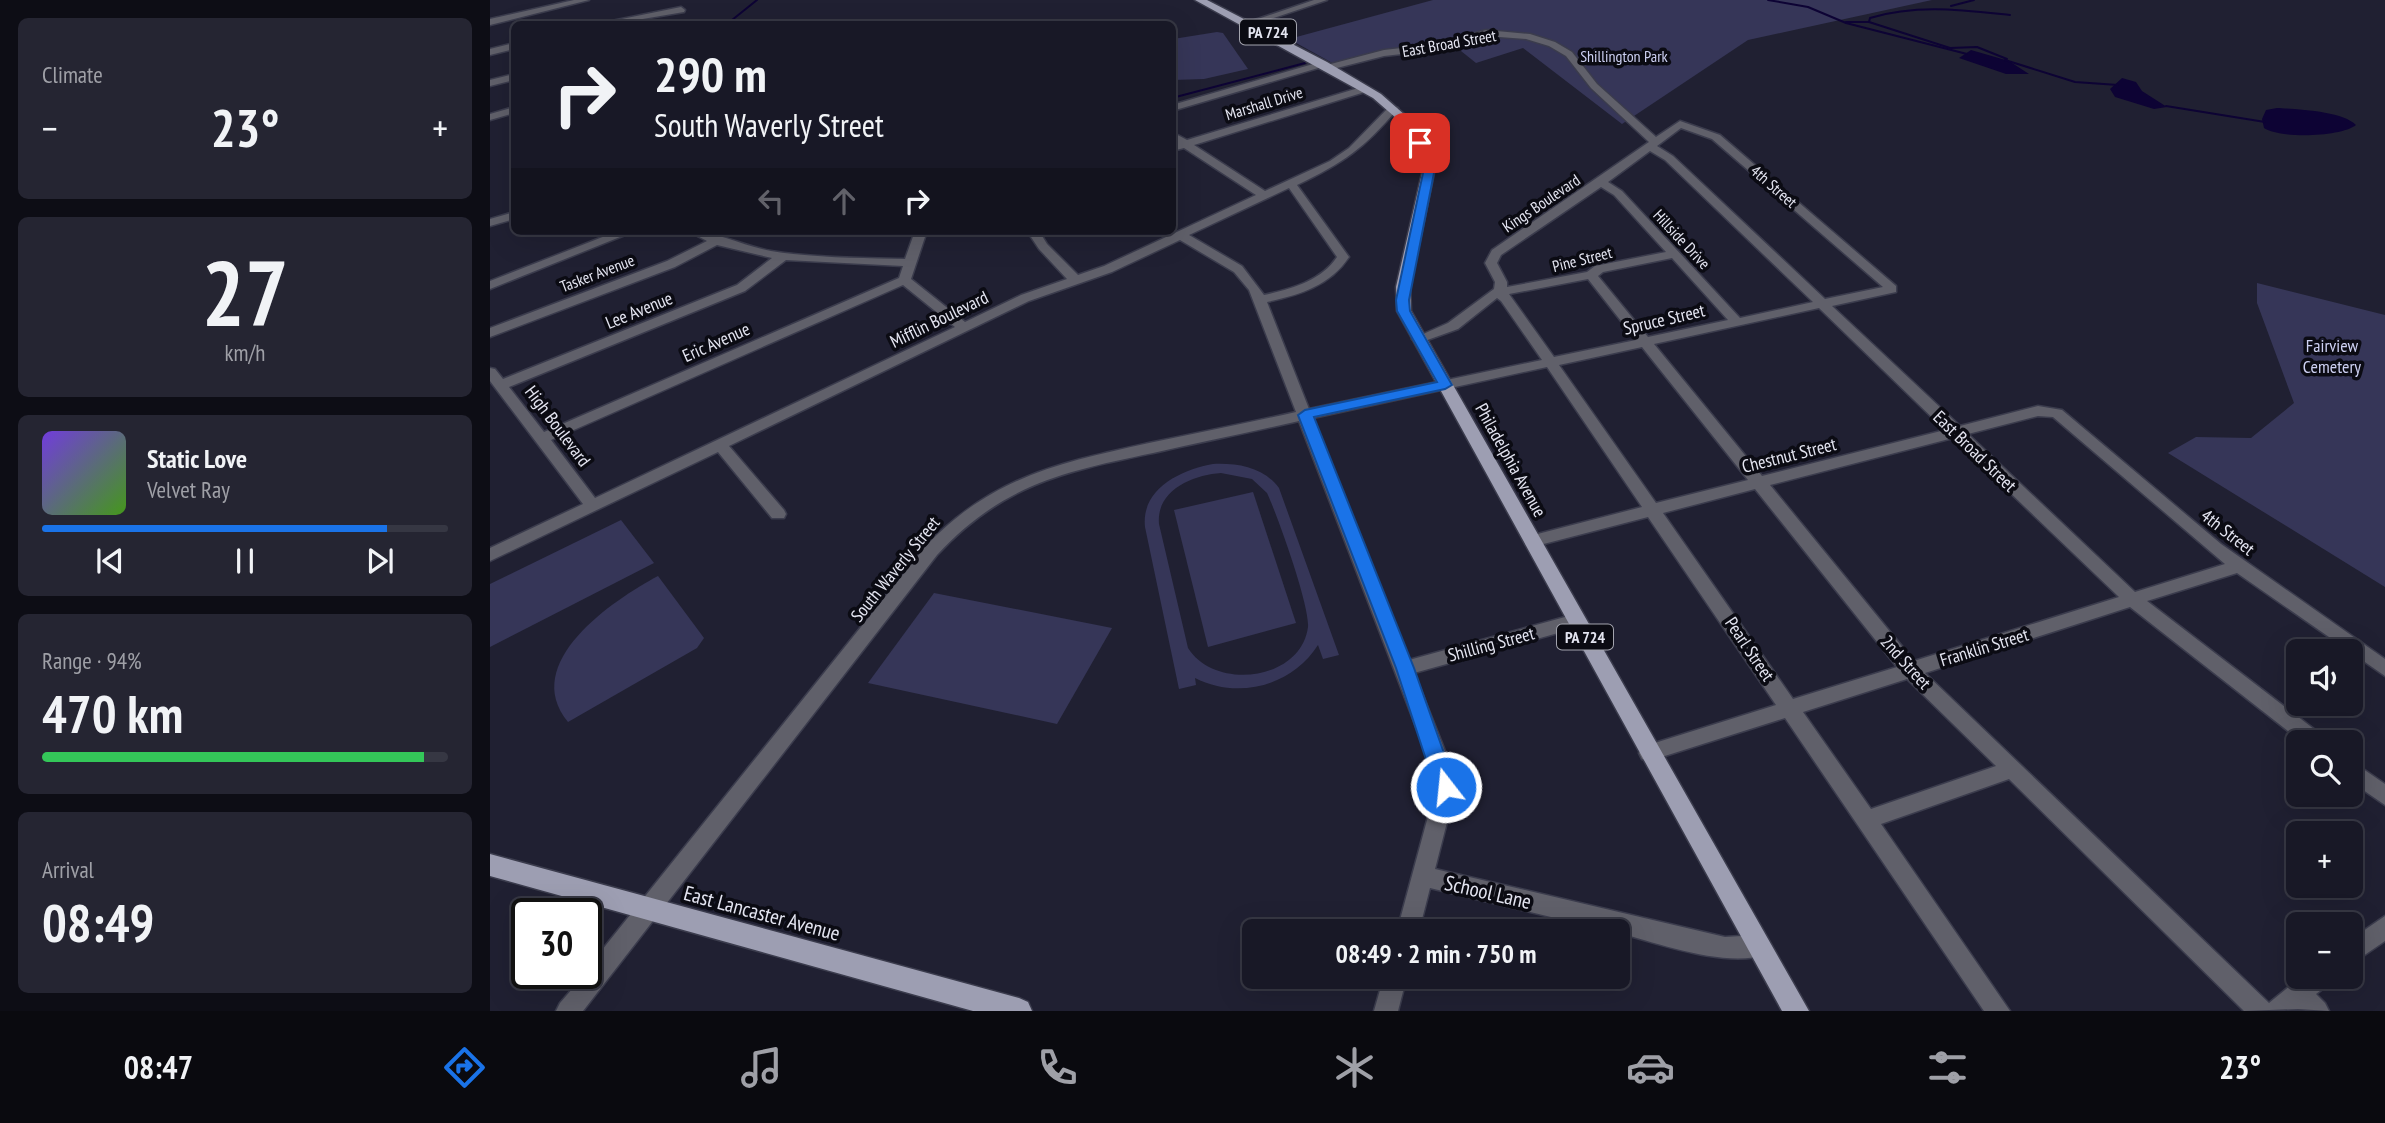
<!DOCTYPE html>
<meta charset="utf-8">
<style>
:root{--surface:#181826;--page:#252532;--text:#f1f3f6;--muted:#9fa0a7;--line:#363743;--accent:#1a73e8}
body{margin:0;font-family:"PT Sans Narrow",sans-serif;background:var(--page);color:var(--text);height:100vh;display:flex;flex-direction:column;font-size:26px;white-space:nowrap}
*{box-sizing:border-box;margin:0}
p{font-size:23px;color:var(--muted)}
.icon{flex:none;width:38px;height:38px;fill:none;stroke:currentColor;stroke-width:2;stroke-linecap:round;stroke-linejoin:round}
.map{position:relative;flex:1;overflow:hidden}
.side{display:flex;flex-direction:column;gap:18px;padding:18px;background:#0d0d15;width:490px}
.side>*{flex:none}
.guide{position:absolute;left:21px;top:21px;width:665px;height:214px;border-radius:10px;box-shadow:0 7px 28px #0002,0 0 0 2px var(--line);background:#181826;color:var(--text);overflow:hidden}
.fabs{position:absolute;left:1796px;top:639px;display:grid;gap:14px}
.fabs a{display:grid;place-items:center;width:77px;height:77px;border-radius:10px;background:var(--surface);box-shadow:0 7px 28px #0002,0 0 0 2px var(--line);font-size:35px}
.speed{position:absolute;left:21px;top:898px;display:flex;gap:14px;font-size:35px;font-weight:700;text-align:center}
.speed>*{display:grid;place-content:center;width:91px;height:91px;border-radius:50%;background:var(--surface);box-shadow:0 7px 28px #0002,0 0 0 2px var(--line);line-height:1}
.speed .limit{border:4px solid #111;border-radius:10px;background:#fff;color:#111}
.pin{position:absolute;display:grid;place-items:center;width:60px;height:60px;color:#fff;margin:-30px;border-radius:14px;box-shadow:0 4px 10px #0006}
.me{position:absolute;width:77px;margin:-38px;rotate:344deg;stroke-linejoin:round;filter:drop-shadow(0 0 5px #0008)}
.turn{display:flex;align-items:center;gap:24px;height:147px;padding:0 28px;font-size:32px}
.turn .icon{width:91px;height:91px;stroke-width:2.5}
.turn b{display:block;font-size:49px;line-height:60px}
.lanes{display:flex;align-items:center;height:66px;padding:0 28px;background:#0003;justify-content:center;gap:35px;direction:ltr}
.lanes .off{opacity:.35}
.big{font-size:52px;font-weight:600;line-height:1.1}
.side .widget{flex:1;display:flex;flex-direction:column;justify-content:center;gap:10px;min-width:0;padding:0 24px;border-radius:10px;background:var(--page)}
.side .dial{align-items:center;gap:0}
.dial b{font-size:91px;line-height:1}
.song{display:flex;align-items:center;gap:21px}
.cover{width:84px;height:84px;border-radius:10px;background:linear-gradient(135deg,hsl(260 70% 55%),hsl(100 70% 35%))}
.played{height:7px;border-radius:4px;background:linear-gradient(90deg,var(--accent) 85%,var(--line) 85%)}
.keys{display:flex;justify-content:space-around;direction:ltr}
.heat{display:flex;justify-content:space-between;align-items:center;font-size:38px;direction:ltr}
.charge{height:10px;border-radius:5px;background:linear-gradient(90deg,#34c759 94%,var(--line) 0)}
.trip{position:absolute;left:752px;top:919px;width:388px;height:70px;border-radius:10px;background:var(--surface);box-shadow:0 7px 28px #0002,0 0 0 2px var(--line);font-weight:600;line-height:70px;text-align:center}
.menu{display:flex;height:112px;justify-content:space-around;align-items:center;background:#0a0a0f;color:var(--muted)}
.menu .icon{width:49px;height:49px}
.menu .selected{color:var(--accent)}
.menu b{font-size:32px;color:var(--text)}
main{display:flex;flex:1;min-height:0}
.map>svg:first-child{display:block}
.green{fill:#363658;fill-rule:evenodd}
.water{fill:#0d0334}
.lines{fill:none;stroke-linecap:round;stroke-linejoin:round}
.stream{stroke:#0d0334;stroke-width:2}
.minor-casing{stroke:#3b3c4d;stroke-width:3}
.major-casing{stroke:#3b3c4d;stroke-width:3}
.minor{fill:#60606a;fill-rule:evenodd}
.major{fill:#9d9eb2;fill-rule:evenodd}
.route{fill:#1a73e8;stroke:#114b97;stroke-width:2}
.labels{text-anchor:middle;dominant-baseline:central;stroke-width:7;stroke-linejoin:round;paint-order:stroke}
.shield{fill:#0b0b13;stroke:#a3a4ae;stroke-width:2}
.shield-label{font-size:16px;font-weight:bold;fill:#e4e5f1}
.far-street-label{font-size:16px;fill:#e4e5f1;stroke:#0b0b13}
.far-park-label{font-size:16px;fill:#ced1f3;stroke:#0b0b13}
.street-label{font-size:18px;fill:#e4e5f1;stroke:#0b0b13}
.park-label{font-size:18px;fill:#ced1f3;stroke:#0b0b13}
.near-street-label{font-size:21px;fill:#e4e5f1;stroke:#0b0b13}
</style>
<main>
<section class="side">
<div class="widget"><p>Climate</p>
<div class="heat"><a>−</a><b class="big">23°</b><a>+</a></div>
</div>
<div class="widget dial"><b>27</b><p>km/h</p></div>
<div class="widget">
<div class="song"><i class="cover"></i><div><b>Static Love</b><p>Velvet Ray</p></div></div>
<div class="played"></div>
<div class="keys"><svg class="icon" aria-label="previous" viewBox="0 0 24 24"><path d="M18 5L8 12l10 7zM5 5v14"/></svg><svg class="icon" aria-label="pause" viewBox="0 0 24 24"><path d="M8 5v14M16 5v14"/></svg><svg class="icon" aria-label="next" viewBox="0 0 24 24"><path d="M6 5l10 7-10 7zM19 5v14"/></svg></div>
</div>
<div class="widget"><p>Range · 94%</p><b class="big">470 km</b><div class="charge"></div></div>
<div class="widget"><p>Arrival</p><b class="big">08:49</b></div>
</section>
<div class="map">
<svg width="1895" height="1011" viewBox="0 0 1895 1011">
<rect width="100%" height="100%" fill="#202032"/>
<g class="green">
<path d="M943,0H1442L1258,40L1132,124L1033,48L986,63L961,43L846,65L799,39Z"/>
<path d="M727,32L733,33L758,69L714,79L683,80V39Z"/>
<path d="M1767,283L1895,315V587L1678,453L1706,437L1761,438L1804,403L1767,303Z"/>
<path d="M723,464C748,463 773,467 789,488L849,655L833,659L828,645C802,686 748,700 705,678L706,685L689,689L655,527C651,489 690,470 723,464ZM731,473L762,479L777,493C787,514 820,606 818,627C811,681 725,691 698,648L669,524C666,490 703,475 731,473Z"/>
<path d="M763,492L806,623L718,647L684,510Z"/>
<path d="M131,520L164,563L0,647V584Z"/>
<path d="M168,576L214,638L207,648L78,722C29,663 123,600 168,576Z"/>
<path d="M444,593L622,628L567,724L378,683Z"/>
</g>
<g class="water">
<path d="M1481,50L1519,61L1539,74H1516L1469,58Z"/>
<path d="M1632,78L1646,82L1652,91L1677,107L1664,109L1625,97L1620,89Z"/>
<path d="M1787,108C1806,109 1853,111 1866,125C1851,137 1791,139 1774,128L1772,119L1776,110Z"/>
</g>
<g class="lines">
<g class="stream">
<path d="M1278,0L1318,7L1356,23L1477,54"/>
<path d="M1461,6L1484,0"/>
<path d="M1356,22H1379L1460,48L1487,47L1517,59"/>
<path d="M1379,22L1380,18C1427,4 1472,10 1520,15"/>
<path d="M237,24L267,0"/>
<path d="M1515,60L1585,82L1628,85"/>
<path d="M682,98L815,63"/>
<path d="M1676,106L1775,122"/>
</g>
<defs>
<g id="minor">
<path d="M84,0H99L0,25V19Z"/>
<path d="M824,0H837L763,25L756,23Z"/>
<path d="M191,7L195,10L194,12L123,24H107Z"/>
<path d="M996,30L1040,34L1065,42L1082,52L1107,84L1166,137L1190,121L1230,135L1406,286V292L1342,306L1470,426L1548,406L1572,410L1731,544L1895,659V676L1747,573L1657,601L1833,736L1836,742H1812L1640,607L1435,673L1779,1003L1812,976H1842L1839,984L1826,994L1835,1003L1839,1011L1808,1009L1754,1011L1519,779L1391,824L1520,1011H1494L1295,718L1159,761L1152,759L1149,753L1152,747L1286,705L1158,517L1042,547L1036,545L1034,541L1036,537L1152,507L1057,367L823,418L919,660L1086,614L1092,616L1095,621L1092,626L1086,628L924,673L961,766L966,787L945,869L1235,937L1268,935L1276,938L1279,946L1276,954C1239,969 1167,943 1129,933V931H1119L940,888L929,931H907L946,787L941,766L809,421C761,432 712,442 663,453C573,472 513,484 447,555L93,1011H66L70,1003L96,973V970L435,547C501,477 569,463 659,443C708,433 757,423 806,412L759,290L744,272L690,240L622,272L539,301L239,446L294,510L296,514L294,518H282L228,452L0,561V548L93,504L0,381V368L5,369L13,379L247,285L282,258L227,245L185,267L0,337V328L177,261L217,241L198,231C226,231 253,246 281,251C325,258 371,258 415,259L425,231H437L421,279L475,322L531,295L577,279L549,249L537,231H549L557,244L588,275L614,266L766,195L694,148L682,151V145L687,143L682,140V132L697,140L875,86L878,87V91L704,145L775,191L840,161L859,148L900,106L908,108C875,148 853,163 807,185L859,257C840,286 809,295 777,302L819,409L1052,360L1011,301L1007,298L968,329L929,343L922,339L958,323L1004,289L1005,282L995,263L1002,250L1159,142L1101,88L1076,56L1059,46L1036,39L996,36L948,50L894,56L839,70L835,66L682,111V105L830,62H836L837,65L894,50L947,44ZM1191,128L1222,139L1393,287L1335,299L1183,156L1167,146ZM1160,151L1175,160L1323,302L1250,318L1132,191L1118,182ZM1111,187L1124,195L1176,252L1105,266L1097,272L1017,287V282L1007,263L1011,255ZM799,188L847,257C831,281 801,289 774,295L752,266L699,235ZM1182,258L1238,320L1158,337L1108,276L1113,272ZM296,260L413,266L409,278L54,432L19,387L255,291ZM1098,279L1146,340L1064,357L1019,294ZM413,285L465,327L105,498L61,440ZM1329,308L1455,430L1272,476L1164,344ZM1152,347L1258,480L1166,503L1069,365ZM1548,416L1563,417L1735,564L1645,592L1478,434ZM1463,438L1629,597L1424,661L1280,485ZM1265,489L1407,667L1303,699L1173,513ZM1417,679L1506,766L1381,809L1313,712Z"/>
<path d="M24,43V49L0,55V49Z"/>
<path d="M24,74V80L0,86V80Z"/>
<path d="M24,107V113L0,120V114Z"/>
<path d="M24,212V219L0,226V219Z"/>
<path d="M128,231H145L0,289V281Z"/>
<path d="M1860,760L1895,784V805L1860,781Z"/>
<path d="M1895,916V941L1860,965V940Z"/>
<path d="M894,976H917L908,1011H884Z"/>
</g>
<g id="major">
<path d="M705,0H717L837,62L891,94L932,130L944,173L920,287L921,311L1319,1011H1292L907,311L906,287L932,173L921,131L883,98Z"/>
<path d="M0,854L529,998L538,1002L542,1011H483L0,876Z"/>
</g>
</defs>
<use href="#minor" class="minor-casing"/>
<use href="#major" class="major-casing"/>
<use href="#minor" class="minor"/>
<use href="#major" class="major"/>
</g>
<path class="route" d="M930,140L936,143L944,173L919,300L920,311L962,385L955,389L824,417L924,668L966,787L963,793L956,796L948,793L945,787L906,668L808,415L815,410L947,382L907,311L906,300L933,173L925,143Z"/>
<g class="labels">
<g class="shield">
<rect x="750" y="19.5" width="56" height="25" rx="5"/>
<rect x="1067" y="624.5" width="56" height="25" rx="5"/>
</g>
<g class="shield-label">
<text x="778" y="32">PA 724</text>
<text x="1095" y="637">PA 724</text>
</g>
<g class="far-street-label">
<text transform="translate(959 43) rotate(-10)">East Broad Street</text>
<text transform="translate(774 103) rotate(-17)">Marshall Drive</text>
<text transform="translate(1284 186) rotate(41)">4th Street</text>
<text transform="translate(1051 203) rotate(-34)">Kings Boulevard</text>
<text transform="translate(1192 239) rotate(47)">Hillside Drive</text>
<text transform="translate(1092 259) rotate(-14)">Pine Street</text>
<text transform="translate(107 273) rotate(-21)">Tasker Avenue</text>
</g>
<g class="far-park-label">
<text x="1134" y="56">Shillington Park</text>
</g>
<g class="street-label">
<text transform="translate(149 310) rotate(-22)">Lee Avenue</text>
<text transform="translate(449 319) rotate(-26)">Mifflin Boulevard</text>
<text transform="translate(1174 319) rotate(-13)">Spruce Street</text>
<text transform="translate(226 342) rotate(-24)">Eric Avenue</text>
<text transform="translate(68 426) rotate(53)">High Boulevard</text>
<text transform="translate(1485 451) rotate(44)">East Broad Street</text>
<text transform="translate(1299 455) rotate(-14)">Chestnut Street</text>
<text transform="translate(1021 460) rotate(61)">Philadelphia Avenue</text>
<text transform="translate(1738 532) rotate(38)">4th Street</text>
<text transform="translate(405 569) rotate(-51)">South Waverly Street</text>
<text transform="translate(1001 644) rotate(-15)">Shilling Street</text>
<text transform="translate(1494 647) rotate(-17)">Franklin Street</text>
<text transform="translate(1260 649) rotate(56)">Pearl Street</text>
<text transform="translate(1416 662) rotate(48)">2nd Street</text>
</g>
<g class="park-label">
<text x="1842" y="345">Fairview<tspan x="1842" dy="21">Cemetery</tspan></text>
</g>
<g class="near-street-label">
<text transform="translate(998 892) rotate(13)">School Lane</text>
<text transform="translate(272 913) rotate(15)">East Lancaster Avenue</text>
</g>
</g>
</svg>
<div class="fabs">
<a><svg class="icon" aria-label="sound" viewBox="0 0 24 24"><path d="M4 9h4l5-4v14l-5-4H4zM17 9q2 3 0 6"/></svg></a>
<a><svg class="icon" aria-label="search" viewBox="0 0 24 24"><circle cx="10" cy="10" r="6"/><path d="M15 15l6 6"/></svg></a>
<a>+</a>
<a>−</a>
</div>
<div class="speed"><div class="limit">30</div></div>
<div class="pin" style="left:930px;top:143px;background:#d93025"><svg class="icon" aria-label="arrive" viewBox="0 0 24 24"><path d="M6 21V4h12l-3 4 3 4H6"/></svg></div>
<svg class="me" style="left:956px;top:787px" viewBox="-20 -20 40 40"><circle r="17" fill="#1a73e8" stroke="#fff" stroke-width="3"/><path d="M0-11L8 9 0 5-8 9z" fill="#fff"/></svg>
<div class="trip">08:49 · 2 min · 750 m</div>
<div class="guide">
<div class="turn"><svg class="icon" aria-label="right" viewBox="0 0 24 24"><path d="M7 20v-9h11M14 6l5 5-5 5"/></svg><div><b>290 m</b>South Waverly Street</div></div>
<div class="lanes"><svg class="icon off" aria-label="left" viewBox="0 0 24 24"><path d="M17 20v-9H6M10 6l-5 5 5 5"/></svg><svg class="icon off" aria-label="ahead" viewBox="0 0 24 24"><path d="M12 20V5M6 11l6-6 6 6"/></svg><svg class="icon" aria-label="right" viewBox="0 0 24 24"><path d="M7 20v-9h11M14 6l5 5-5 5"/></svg></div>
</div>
</div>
</main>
<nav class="menu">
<b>08:47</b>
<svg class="icon selected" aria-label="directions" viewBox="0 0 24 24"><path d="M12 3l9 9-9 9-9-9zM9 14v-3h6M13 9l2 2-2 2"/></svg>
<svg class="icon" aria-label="music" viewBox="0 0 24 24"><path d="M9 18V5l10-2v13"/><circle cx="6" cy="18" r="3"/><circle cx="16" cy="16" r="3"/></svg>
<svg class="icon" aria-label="phone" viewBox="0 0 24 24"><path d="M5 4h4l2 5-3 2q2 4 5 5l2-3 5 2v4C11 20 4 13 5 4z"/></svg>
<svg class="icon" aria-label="climate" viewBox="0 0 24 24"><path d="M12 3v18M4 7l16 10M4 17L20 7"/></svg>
<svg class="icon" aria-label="car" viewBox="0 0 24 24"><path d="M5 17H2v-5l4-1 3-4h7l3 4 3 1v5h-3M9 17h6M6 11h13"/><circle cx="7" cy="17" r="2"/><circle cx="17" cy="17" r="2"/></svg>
<svg class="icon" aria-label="filters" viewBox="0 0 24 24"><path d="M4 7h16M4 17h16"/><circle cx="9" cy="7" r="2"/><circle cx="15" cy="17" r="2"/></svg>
<b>23°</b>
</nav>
